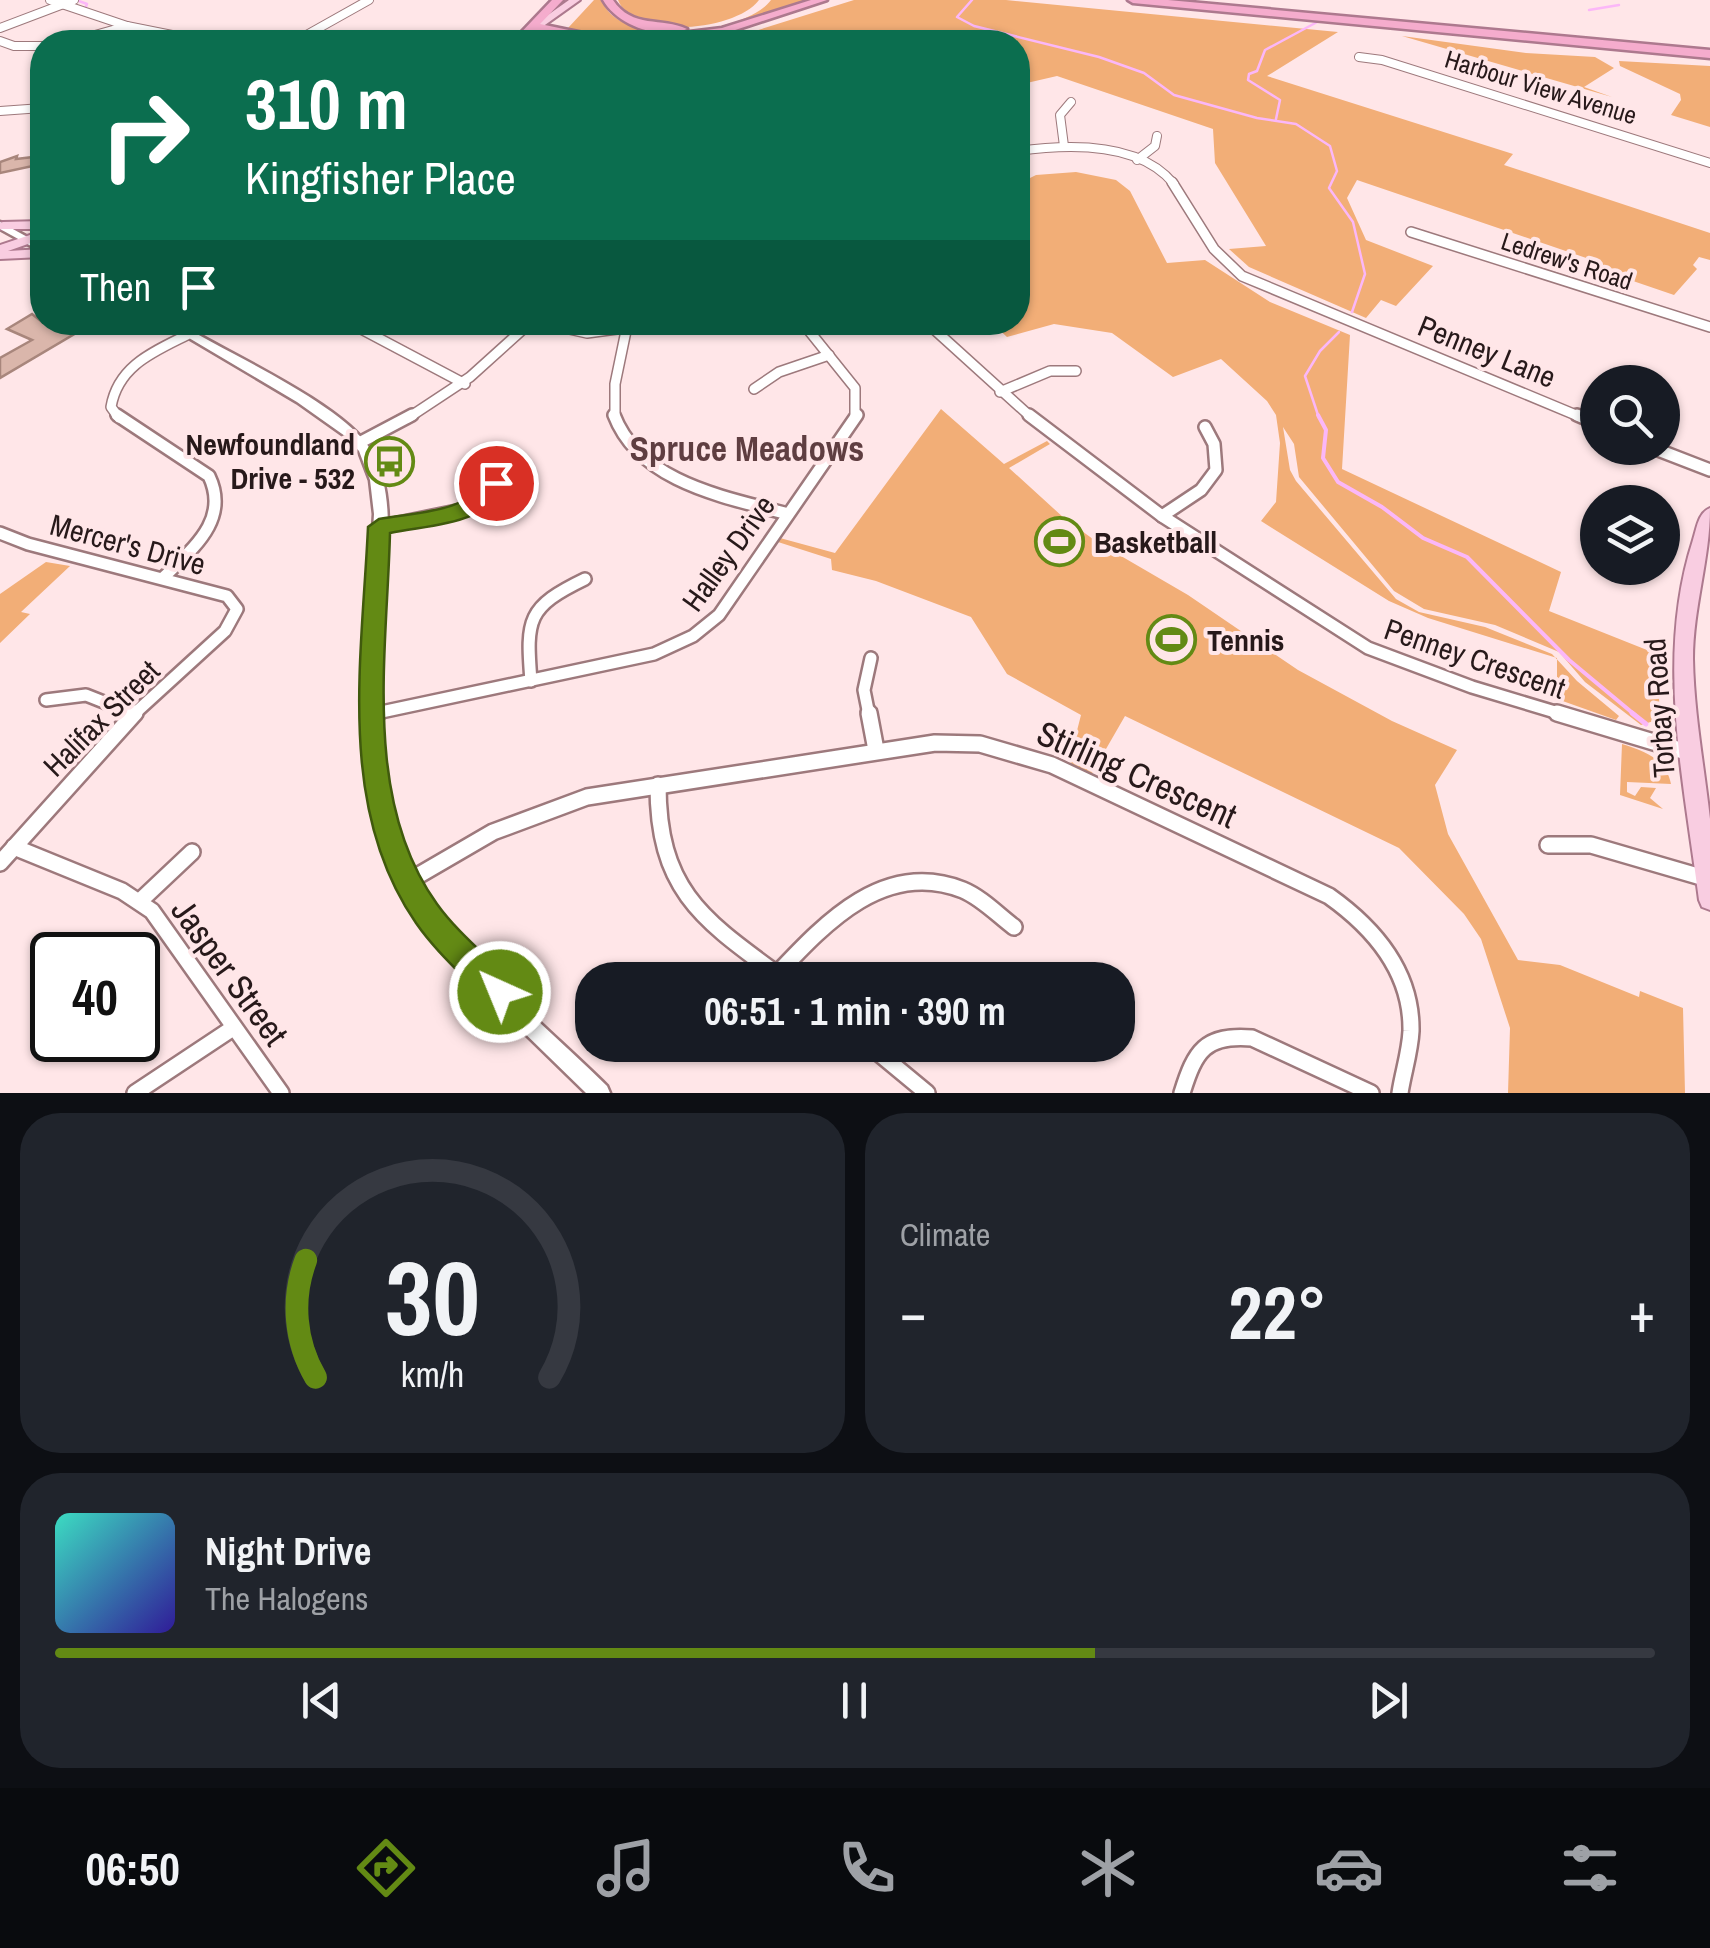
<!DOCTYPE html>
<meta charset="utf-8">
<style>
:root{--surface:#171b24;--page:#20242c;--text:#f1f3f6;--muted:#9ea1a6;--line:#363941;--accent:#638a14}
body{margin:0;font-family:"Archivo Narrow",sans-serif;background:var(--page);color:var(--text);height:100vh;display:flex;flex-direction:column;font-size:38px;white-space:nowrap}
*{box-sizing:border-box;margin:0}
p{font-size:32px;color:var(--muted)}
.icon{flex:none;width:55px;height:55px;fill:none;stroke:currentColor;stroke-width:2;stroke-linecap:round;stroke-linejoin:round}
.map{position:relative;height:1093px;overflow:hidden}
.drawer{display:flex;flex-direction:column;gap:20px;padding:20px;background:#0d0f14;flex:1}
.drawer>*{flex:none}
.top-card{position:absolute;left:30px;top:30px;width:1000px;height:305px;border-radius:40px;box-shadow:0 2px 8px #0004;background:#0b6e4f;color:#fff;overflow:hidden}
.controls{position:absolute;left:1580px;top:365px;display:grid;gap:20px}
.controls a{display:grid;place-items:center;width:100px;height:100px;border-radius:50%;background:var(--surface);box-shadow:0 2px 8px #0004;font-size:50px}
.speed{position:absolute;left:30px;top:932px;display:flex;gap:20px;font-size:50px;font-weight:700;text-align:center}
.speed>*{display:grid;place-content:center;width:130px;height:130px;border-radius:50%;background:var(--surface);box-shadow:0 2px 8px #0004;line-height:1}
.speed .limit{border:5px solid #111;border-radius:15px;background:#fff;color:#111}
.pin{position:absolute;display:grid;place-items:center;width:85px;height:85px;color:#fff;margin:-42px;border:5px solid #fff;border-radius:50%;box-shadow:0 2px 10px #0007}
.me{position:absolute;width:110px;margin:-55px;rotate:316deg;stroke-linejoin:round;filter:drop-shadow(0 0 8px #0008)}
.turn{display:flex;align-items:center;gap:35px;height:210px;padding:0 50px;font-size:45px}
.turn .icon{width:130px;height:130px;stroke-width:2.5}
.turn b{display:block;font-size:70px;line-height:85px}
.then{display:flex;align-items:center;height:95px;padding:0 50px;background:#0003;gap:20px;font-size:38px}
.big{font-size:75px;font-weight:800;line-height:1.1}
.drawer .widget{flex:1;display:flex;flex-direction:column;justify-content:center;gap:15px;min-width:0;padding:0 35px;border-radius:40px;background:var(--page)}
.drawer .dial{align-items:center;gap:0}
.dial svg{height:260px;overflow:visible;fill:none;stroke:var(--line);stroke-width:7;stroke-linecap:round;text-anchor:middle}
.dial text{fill:var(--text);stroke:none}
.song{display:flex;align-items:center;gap:30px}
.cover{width:120px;height:120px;border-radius:15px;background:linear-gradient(135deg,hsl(170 70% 55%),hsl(250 70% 35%))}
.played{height:10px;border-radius:5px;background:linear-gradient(90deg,var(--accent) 65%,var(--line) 65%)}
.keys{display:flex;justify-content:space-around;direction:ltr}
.heat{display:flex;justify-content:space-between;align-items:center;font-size:55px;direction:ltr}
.drawer .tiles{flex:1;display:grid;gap:20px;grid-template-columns:1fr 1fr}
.widget:last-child{grid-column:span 2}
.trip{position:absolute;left:575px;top:962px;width:560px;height:100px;border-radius:40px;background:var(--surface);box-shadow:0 2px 8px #0004;font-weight:800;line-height:100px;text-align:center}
.dock{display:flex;height:160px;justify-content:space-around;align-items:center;background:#090b0e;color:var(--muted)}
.dock .icon{width:70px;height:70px}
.dock .selected{color:var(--accent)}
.dock b{font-size:45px;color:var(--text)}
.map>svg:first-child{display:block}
.green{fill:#f2ae77}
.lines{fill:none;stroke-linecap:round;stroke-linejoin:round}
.stream-far2{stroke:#fbb7f8;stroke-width:2.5}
.stream-far1{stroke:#fbb7f8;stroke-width:4}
.stream{stroke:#fbb7f8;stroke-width:5}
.building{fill:#dab6ab;stroke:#a8867c;stroke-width:2.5}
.minor-far3-casing{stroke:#9d797c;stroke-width:10}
.minor-far2-casing{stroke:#9d797c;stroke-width:12}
.minor-far1-casing{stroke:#9d797c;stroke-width:16}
.minor-casing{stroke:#9d797c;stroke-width:20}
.tertiary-casing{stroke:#9d797c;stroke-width:5}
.primary-casing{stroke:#ad798e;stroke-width:4}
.motorway-casing{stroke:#ad798e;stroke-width:5}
.minor-far3{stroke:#fff;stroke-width:8}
.minor-far2{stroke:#fff;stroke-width:9}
.minor-far1{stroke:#fff;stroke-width:11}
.minor{stroke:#fff;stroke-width:15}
.tertiary{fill:#fff;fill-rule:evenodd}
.primary{fill:#f9cde1;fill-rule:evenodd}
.motorway{fill:#f5accd;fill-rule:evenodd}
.route{fill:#638a14;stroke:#405a0d;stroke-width:2.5}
.labels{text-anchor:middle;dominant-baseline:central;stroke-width:8;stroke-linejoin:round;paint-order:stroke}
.far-street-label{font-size:25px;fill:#27191a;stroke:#ffe6e8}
.street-label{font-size:30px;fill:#27191a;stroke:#ffe6e8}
.poi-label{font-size:30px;font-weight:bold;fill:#27191a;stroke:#ffe6e8;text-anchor:start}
.quarter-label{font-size:35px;font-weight:bold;fill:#5f3e41;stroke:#ffe6e8}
.near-street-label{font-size:35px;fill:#27191a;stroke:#ffe6e8}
</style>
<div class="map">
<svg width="1710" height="1093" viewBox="0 0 1710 1093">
<rect width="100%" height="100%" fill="#ffe6e8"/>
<g class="green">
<path d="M594,0H602C617,49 746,35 771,0H814C738,25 648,58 568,28Z"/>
<path d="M618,0H759C736,31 634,41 618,0Z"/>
<path d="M854,0H1006L1338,32L1267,76L1513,154L1504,165L1710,233V260L1699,257L1693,265L1697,269L1674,295L1595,268L1598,262L1357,180L1347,198L1366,240L1433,266L1396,306L1381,300L1366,318L1249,267L1229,249L1266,246L1215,163L1213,129L1057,76L1018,85V42H720Z"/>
<path d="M1402,36L1526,53L1595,57L1614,68L1584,87L1612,97Z"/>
<path d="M1619,61L1710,66V127L1671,115L1681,100L1680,94L1620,66Z"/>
<path d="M1076,172L1116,180L1130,191L1167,263L1205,260L1270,302L1350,335L1342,469L1561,572L1549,611L1657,654L1660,719L1641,725L1585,682L1559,652L1495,625L1424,609L1394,591L1299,477L1294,444L1283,427L1290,470L1296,481L1396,599L1419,612L1485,627L1552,654L1577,681L1619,716L1616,720L1557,699V658L1428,618L1389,601L1261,521L1276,502L1280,443L1276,415L1267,401L1221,359L1173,377L1112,333L1054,324L1007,337L992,323L1018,322V184L1036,175Z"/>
<path d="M941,409L1004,464L1047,441L1050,444L1009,468L1064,518L1097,542L1188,595L1298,670L1392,721L1457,750L1435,785L1448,834L1518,960L1560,965L1639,997L1640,991L1683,1008L1685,1093H1508L1510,1028L1481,939L1464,914L1399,848L1125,716L1091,775L1069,762L1081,715L1007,674L971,617L876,581L832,570L831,559L778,542L780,538L835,553Z"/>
<path d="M46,562L70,566L21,612L30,614L0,643V594Z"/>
<path d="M1622,744C1645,751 1666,759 1671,784L1627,782V792L1635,796L1641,787L1656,788L1650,798L1663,809L1620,795Z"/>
</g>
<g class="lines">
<g class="stream-far2">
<path d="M972,0L957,17L974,26L1099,57L1144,73L1174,95L1257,118L1296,124L1330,146L1337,171L1329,188L1353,222L1365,274L1352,312"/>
<path d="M79,1L87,4L85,9"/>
<path d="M1589,10L1619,5"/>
<path d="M1276,119L1280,100L1248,80L1249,74L1257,71L1265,50L1319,21"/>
<path d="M1319,418L1305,376L1320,351L1339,332"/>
</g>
<path class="stream-far1" d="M1318,415L1326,430L1323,458L1338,482L1382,507L1423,538L1467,557L1569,660L1635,715"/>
<path class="stream" d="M1632,713L1646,724"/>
</g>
<g class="building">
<path d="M17,156L16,159L42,156V164L0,173V162Z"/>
<path d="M32,314L42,322L76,333L0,378V358L32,340L7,329Z"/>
</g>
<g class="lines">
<defs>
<g id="minor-far3">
<path d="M50,0L127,26L207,42"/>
<path d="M0,28L74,0"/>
<path d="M0,41L14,46H42"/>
<path d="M70,42L127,26"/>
<path d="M294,42L369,0"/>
<path d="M1359,57L1382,60L1710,163"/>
<path d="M0,111L42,108"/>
<path d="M1064,146L1060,115L1071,102"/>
<path d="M1018,151C1068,144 1139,141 1174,184"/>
<path d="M1137,160L1155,146L1157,136"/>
</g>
<g id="minor-far2">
<path d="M1172,182L1214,249L1242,276L1583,418"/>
<path d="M1411,232L1710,327"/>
<path d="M348,322L465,384"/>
<path d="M538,322L587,333L669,322"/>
<path d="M802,322L855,388V418"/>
<path d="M926,322L1032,418"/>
<path d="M754,389L779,372L829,355"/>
<path d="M1000,392L1050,371H1076"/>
<path d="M119,418L111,407C118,366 153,352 187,335"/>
<path d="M408,418L470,377L531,322"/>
<path d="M615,418V384L626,331"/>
</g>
<g id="minor-far1">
<path d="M117,415L209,476C230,520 193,548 164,577"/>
<path d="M614,415C640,483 725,497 788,514"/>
<path d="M1029,415L1162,516L1368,648L1472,687L1565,715"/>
<path d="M1577,415L1598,424"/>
<path d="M359,443L412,415"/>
<path d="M1653,448L1710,470"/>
<path d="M1162,516L1201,490L1216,470L1214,444L1205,427"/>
<path d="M379,527L476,507L488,498L496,483"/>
<path d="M0,533L28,544L227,596L237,609L225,631L133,715"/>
<path d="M531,681C526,619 527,607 585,579"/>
<path d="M46,700L86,695L134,714"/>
<path d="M372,714L654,654L693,636L719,615L857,415"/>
<path d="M869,715L864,690L871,658"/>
</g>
<g id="minor">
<path d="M869,713L876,750"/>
<path d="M1557,713L1690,753"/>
<path d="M372,714L378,713"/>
<path d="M658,785C658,893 705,921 785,980"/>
<path d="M1548,845H1591L1708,879"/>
<path d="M14,847L122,891L152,911L281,1093"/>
<path d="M0,863L135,713"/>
<path d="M407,882L493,832L587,797L935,743L980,744L1052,765L1329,896C1374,928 1412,972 1411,1031C1410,1052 1403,1073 1400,1093"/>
<path d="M140,901L192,852"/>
<path d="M777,974C826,922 885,859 963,890C982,898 998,915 1014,927"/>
<path d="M869,1045L927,1093"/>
<path d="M135,1093L233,1028"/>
<path d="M1182,1093C1195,1051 1205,1034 1252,1038L1371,1093"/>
</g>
<g id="tertiary">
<path d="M0,222L42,245V252L0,229Z"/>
<path d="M162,322H176C225,352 343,404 371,450C398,496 385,557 383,607C380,675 374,744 388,811C411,919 531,1011 607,1086L610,1093H586L506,1015L447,952L421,919L400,885L381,846L372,815L364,750V682L374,514L370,480L359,451L345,436L297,402Z"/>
</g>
<g id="primary">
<path d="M569,0H580L521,42H510Z"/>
<path d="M42,221V229H0V223L3,222Z"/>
<path d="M42,231V239L8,251L42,249V257L0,259V245Z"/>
<path d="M1710,508C1710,559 1693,608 1693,659C1694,713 1704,765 1710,819C1710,849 1710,880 1710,910L1702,907L1699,900C1684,782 1655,657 1693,540C1697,528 1698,513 1710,508Z"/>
</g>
<g id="motorway">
<path d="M552,0H563L540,24L626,42H604L535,30L522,42H512Z"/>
<path d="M603,0H613C632,29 662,17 687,29C660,41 617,25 603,0Z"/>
<path d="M811,0H827L723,34L663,42H635L641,38L722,28Z"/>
<path d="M1128,0H1168L1710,50V58L1133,3Z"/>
</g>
</defs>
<use href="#minor-far3" class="minor-far3-casing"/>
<use href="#minor-far2" class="minor-far2-casing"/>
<use href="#minor-far1" class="minor-far1-casing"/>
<use href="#minor" class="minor-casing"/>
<use href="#tertiary" class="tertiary-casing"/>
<use href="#primary" class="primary-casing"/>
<use href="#motorway" class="motorway-casing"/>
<use href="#minor-far3" class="minor-far3"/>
<use href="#minor-far2" class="minor-far2"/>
<use href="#minor-far1" class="minor-far1"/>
<use href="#minor" class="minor"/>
<use href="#tertiary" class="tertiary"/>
<use href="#primary" class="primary"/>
<use href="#motorway" class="motorway"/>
</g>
<path class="route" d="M496,476L507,483C485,526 433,524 390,533C387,653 362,800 437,904C457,932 487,956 511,981L516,992L511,1003L500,1007L489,1003C465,977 436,952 416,923C336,808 362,659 368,527L379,519C417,512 468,513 488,478Z"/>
<defs>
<symbol id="bus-ring" viewBox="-11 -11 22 22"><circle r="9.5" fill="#ffe6e8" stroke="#638a14" stroke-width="1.5"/><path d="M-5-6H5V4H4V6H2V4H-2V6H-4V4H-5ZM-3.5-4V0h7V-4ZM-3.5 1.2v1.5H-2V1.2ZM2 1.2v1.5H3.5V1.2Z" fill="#638a14"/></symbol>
<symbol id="stadium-ring" viewBox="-11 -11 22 22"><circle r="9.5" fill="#ffe6e8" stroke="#638a14" stroke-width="1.5"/><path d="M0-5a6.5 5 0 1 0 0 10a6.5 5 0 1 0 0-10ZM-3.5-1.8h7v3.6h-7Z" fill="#638a14"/></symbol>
</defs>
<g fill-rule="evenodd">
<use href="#bus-ring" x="362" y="434" width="55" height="55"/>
<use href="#stadium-ring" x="1032" y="514" width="55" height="55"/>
<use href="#stadium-ring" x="1144" y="612" width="55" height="55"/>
</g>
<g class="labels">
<g class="far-street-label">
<text transform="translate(1541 87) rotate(17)">Harbour View Avenue</text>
<text transform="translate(1567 261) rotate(18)">Ledrew's Road</text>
</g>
<g class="street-label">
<text transform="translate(1487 351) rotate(22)">Penney Lane</text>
<text transform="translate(128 544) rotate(15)">Mercer's Drive</text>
<text transform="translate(728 553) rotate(-54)">Halley Drive</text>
<text transform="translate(1475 658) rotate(19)">Penney Crescent</text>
<text transform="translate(1659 708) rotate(-94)">Torbay Road</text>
<text transform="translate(101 718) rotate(-45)">Halifax Street</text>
</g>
<g class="poi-label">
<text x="355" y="444" text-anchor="end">Newfoundland<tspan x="355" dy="34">Drive - 532</tspan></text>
<text x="1094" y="542">Basketball</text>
<text x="1207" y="640">Tennis</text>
</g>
<g class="quarter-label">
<text x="747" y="448">Spruce Meadows</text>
</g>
<g class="near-street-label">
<text transform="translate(1137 774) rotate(24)">Stirling Crescent</text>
<text transform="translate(230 972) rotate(54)">Jasper Street</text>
</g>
</g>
</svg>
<div class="controls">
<a><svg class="icon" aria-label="search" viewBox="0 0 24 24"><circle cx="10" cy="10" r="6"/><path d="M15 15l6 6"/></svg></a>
<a><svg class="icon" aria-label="layers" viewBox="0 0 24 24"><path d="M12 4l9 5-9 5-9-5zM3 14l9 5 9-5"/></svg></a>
</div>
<div class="speed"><div class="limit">40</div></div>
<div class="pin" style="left:496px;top:483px;background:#d93025"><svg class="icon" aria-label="arrive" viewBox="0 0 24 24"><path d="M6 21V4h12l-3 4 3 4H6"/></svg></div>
<svg class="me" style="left:500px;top:992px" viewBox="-20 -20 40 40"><circle r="17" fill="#638a14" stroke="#fff" stroke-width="3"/><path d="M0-11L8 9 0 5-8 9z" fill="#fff"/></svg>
<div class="trip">06:51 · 1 min · 390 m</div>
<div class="top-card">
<div class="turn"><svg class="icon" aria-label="right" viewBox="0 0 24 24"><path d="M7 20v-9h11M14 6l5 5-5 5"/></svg><div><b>310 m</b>Kingfisher Place</div></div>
<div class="then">Then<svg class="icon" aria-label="arrive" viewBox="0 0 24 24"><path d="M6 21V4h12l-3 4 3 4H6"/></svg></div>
</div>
</div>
<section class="drawer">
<div class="tiles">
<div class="widget dial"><svg viewBox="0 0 100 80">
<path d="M14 69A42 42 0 1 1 86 69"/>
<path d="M14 69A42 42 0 0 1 11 33" stroke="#638a14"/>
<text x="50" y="56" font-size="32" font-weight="700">30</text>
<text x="50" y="72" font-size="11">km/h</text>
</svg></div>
<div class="widget"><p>Climate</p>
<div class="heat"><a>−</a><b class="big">22°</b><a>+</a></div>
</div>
<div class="widget">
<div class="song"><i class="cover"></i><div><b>Night Drive</b><p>The Halogens</p></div></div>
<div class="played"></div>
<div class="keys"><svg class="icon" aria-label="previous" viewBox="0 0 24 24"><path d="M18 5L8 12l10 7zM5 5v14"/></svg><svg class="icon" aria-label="pause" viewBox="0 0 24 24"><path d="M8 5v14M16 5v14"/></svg><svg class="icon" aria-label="next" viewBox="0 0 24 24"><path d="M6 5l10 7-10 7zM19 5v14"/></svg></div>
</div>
</div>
</section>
<nav class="dock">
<b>06:50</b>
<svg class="icon selected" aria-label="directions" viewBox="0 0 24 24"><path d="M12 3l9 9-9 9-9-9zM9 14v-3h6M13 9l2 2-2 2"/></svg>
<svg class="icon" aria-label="music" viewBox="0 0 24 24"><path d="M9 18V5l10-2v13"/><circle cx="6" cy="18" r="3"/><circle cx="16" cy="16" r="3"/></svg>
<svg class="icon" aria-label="phone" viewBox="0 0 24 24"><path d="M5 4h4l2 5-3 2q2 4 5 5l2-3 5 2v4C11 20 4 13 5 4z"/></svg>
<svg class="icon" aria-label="climate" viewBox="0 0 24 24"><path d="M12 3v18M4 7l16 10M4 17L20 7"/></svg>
<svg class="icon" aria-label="car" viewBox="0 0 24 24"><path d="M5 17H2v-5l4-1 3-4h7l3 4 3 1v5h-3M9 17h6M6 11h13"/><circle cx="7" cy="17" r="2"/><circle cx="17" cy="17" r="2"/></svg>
<svg class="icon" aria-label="filters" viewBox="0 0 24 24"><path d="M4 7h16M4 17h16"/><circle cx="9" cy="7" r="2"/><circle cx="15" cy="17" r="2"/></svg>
</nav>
